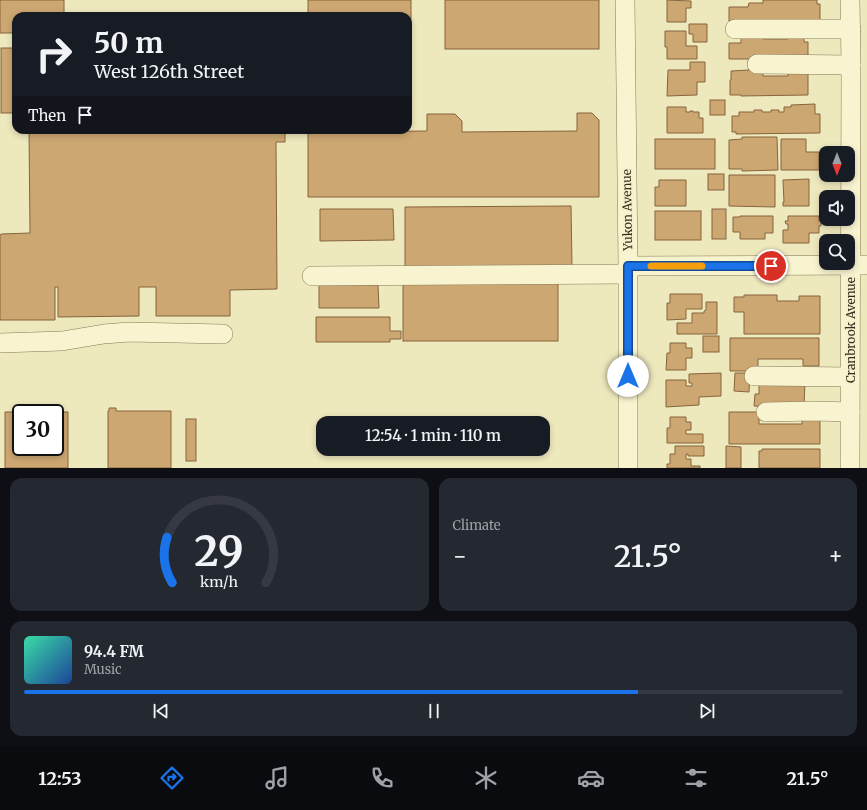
<!DOCTYPE html>
<meta charset="utf-8">
<style>
:root{--surface:#171b24;--page:#242831;--text:#f1f3f6;--muted:#9ea1a6;--line:#363941;--accent:#1a73e8}
body{margin:0;font-family:Merriweather,serif;background:var(--page);color:var(--text);height:100vh;display:flex;flex-direction:column;font-size:15px;white-space:nowrap}
*{box-sizing:border-box;margin:0}
p{font-size:13px;color:var(--muted)}
.icon{flex:none;width:22px;height:22px;fill:none;stroke:currentColor;stroke-width:2;stroke-linecap:round;stroke-linejoin:round}
.map{position:relative;height:468px;overflow:hidden}
.details{display:flex;flex-direction:column;gap:10px;padding:10px;background:#0d0f14;flex:1}
.details>*{flex:none}
.hud{position:absolute;left:12px;top:12px;width:400px;height:122px;border-radius:12px;box-shadow:0 2px 6px #0003;background:#171b24;color:var(--text);overflow:hidden}
.needle{width:26px;rotate:180deg}
.buttons{position:absolute;left:819px;top:146px;display:grid;gap:8px}
.buttons a{display:grid;place-items:center;width:36px;height:36px;border-radius:8px;background:var(--surface);box-shadow:0 2px 6px #0003;font-size:20px}
.speed{position:absolute;left:12px;top:404px;display:flex;gap:8px;font-size:20px;font-weight:700;text-align:center}
.speed>*{display:grid;place-content:center;width:52px;height:52px;border-radius:50%;background:var(--surface);box-shadow:0 2px 6px #0003;line-height:1}
.speed .limit{border:2px solid #111;border-radius:6px;background:#fff;color:#111}
.pin{position:absolute;display:grid;place-items:center;width:34px;height:34px;color:#fff;margin:-17px;border:2px solid #fff;border-radius:50%;box-shadow:0 1px 4px #0007}
.me{position:absolute;width:44px;margin:-22px;rotate:0deg;stroke-linejoin:round;filter:drop-shadow(0 0 3px #0008)}
.turn{display:flex;align-items:center;gap:14px;height:84px;padding:0 16px;font-size:18px}
.turn .icon{width:52px;height:52px;stroke-width:2.5}
.turn b{display:block;font-size:28px;line-height:34px}
.then{display:flex;align-items:center;height:38px;padding:0 16px;background:#0003;gap:8px;font-size:15px}
.big{font-size:30px;font-weight:600;line-height:1.1}
.details .widget{flex:1;display:flex;flex-direction:column;justify-content:center;gap:6px;min-width:0;padding:0 14px;border-radius:12px;background:var(--page)}
.details .dial{align-items:center;gap:0}
.dial svg{height:104px;overflow:visible;fill:none;stroke:var(--line);stroke-width:7;stroke-linecap:round;text-anchor:middle}
.dial text{fill:var(--text);stroke:none}
.song{display:flex;align-items:center;gap:12px}
.cover{width:48px;height:48px;border-radius:6px;background:linear-gradient(135deg,hsl(160 70% 55%),hsl(220 70% 35%))}
.played{height:4px;border-radius:2px;background:linear-gradient(90deg,var(--accent) 75%,var(--line) 75%)}
.keys{display:flex;justify-content:space-around;direction:ltr}
.heat{display:flex;justify-content:space-between;align-items:center;font-size:22px;direction:ltr}
.details .tiles{flex:1;display:grid;gap:10px;grid-template-columns:1fr 1fr}
.widget:last-child{grid-column:span 2}
.trip{position:absolute;left:316px;top:416px;width:234px;height:40px;border-radius:12px;background:var(--surface);box-shadow:0 2px 6px #0003;font-weight:600;line-height:40px;text-align:center}
.dock{display:flex;height:64px;justify-content:space-around;align-items:center;background:#090b0e;color:var(--muted)}
.dock .icon{width:28px;height:28px}
.dock .selected{color:var(--accent)}
.dock b{font-size:18px;color:var(--text)}
.map>svg:first-child{display:block}
.building{fill:#cda772;stroke:#86653c;fill-rule:evenodd}
.lines{fill:none;stroke-linecap:round;stroke-linejoin:round}
.minor-casing{stroke:#867856;stroke-width:20}
.minor{stroke:#f9f4d0;stroke-width:19}
.route-casing{stroke:#114b97;stroke-width:10}
.route{stroke:#1a73e8;stroke-width:7}
.slow{stroke:#f59e0b;stroke-width:7}
.labels{text-anchor:middle;dominant-baseline:central;stroke-width:4;stroke-linejoin:round;paint-order:stroke}
.street-label{font-size:12px;fill:#352c1b;stroke:#f6f1cd}
</style>
<div class="map">
<svg width="867" height="468" viewBox="0 0 867 468">
<rect width="100%" height="100%" fill="#eee8bd"/>
<g class="building">
<path d="M0,0H64V16H16V33H0Z"/>
<path d="M308,0H411V50H408V16H308Z"/>
<rect x="445" y="0" width="154" height="49"/>
<path d="M667,0L691,1V8H686V22H667Z"/>
<path d="M763,0H817V4H820V22L729,21V7H748L749,3H763Z"/>
<path d="M689,24H707V42H693V34H689Z"/>
<path d="M665,31H686V46H697V59H667V47H665Z"/>
<path d="M788,32H804V42H808V59H729V43H741V33H763V39H788Z"/>
<rect x="1" y="48" width="15" height="65"/>
<path d="M690,62H705V82H697V95L667,96L668,70H690Z"/>
<path d="M749,67L763,70V76H788V70H808V95L741,96V95H730V80H731V71L749,70Z"/>
<rect x="710" y="100" width="15" height="15"/>
<path d="M815,104V114H820V133L736,134V132H732V116H739V112H754V110H762V112H771V110H779V112H784V107H791V105Z"/>
<path d="M667,107H686V112H690V111H693V112H699V118H703V133H667Z"/>
<path d="M577,113H592L599,120V197H308V130H329V132L427,131V114H455L462,121V132L577,131Z"/>
<path d="M29,130H285V142H276L277,289L230,290V316H156V287H139V316L58,317V287H55V320H0V236L1,234L30,233Z"/>
<path d="M742,137H777L778,170L742,171V169H729V140L742,139Z"/>
<rect x="655" y="139" width="60" height="30"/>
<path d="M781,139H806V152H819V170H781Z"/>
<rect x="708" y="174" width="16" height="16"/>
<path d="M729,175H775V207L729,206Z"/>
<path d="M809,179V206H783V202H784L783,180Z"/>
<path d="M659,180H686V206H655V187H659Z"/>
<path d="M571,206L572,266L405,267V207Z"/>
<path d="M320,209H393L394,240L320,241Z"/>
<rect x="712" y="209" width="14" height="30"/>
<rect x="655" y="211" width="46" height="29"/>
<path d="M740,216H773V233H765V239H740V232H733V217H740Z"/>
<path d="M788,216H819V221H821V226H819V233H809V243H783V230H788V224H786L785,221H788Z"/>
<rect x="403" y="283" width="155" height="58"/>
<path d="M319,285H378L379,308H319Z"/>
<path d="M670,294H702V309H686V319L667,320V303H670Z"/>
<path d="M744,295H777V301H799V296H820V334H744V312H734V297H744Z"/>
<path d="M706,302H717V334H677V323H692V313H704V311L706,310Z"/>
<path d="M316,317H390V331H401V339H390V342H316Z"/>
<rect x="703" y="336" width="16" height="16"/>
<path d="M730,338H819V366H803V359H758V371H730Z"/>
<path d="M670,343H686V348H692V358H686V370H666L667,353H670Z"/>
<path d="M721,373V396L699,397V405L666,407V380H686V386H692V383H689V374Z"/>
<path d="M735,373H750L749,392L734,391Z"/>
<path d="M805,381L804,407L754,406L755,394H759V384Z"/>
<path d="M109,408H116V411H171V468H108V411H109Z"/>
<path d="M5,412H68V468H5ZM21,413H55V447H21Z"/>
<path d="M729,412H759V424H802V416H820V444H729Z"/>
<path d="M670,417H686V422H691V430H686V434H703V443H667V428H670Z"/>
<rect x="186" y="419" width="10" height="42"/>
<path d="M675,446H704V456H688V454H686V459H691V466H700V468H667V464H670V454H675Z"/>
<path d="M726,446L741,447V468H726Z"/>
<path d="M762,449H820V468H759V451H762Z"/>
</g>
<g class="lines">
<defs>
<g id="minor">
<path d="M625,0L628,266V468"/>
<path d="M850,0L851,65L850,468"/>
<path d="M735,29H851"/>
<path d="M757,64L851,65"/>
<path d="M628,266L867,265"/>
<path d="M312,276L628,274"/>
<path d="M0,343L62,341L104,334L129,332L223,334"/>
<path d="M754,376L850,377"/>
<path d="M766,412L815,411L850,412"/>
</g>
</defs>
<use href="#minor" class="minor-casing"/>
<use href="#minor" class="minor"/>
</g>
<g class="lines">
<defs>
<path id="route" d="M628,376V266H771"/>
</defs>
<use href="#route" class="route-casing"/>
<use href="#route" class="route"/>
<path class="slow" d="M651,266H702"/>
</g>
<g class="labels">
<g class="street-label">
<text transform="translate(627 210) rotate(-91)">Yukon Avenue</text>
<text transform="translate(850 330) rotate(-90)">Cranbrook Avenue</text>
</g>
</g>
</svg>
<div class="buttons">
<a><svg class="needle" viewBox="-14 -14 28 28"><path d="M0-13l5 13h-10z" fill="#e53935"/><path d="M0 13l5-13h-10z" fill="#9ea1a6"/></svg></a>
<a><svg class="icon" aria-label="sound" viewBox="0 0 24 24"><path d="M4 9h4l5-4v14l-5-4H4zM17 9q2 3 0 6"/></svg></a>
<a><svg class="icon" aria-label="search" viewBox="0 0 24 24"><circle cx="10" cy="10" r="6"/><path d="M15 15l6 6"/></svg></a>
</div>
<div class="speed"><div class="limit">30</div></div>
<div class="pin" style="left:771px;top:266px;background:#d93025"><svg class="icon" aria-label="arrive" viewBox="0 0 24 24"><path d="M6 21V4h12l-3 4 3 4H6"/></svg></div>
<svg class="me" style="left:628px;top:376px" viewBox="-20 -20 40 40"><circle r="19" fill="#fff"/><path d="M0-13L10 11 0 6-10 11z" fill="#1a73e8"/></svg>
<div class="trip">12:54 · 1 min · 110 m</div>
<div class="hud">
<div class="turn"><svg class="icon" aria-label="right" viewBox="0 0 24 24"><path d="M7 20v-9h11M14 6l5 5-5 5"/></svg><div><b>50 m</b>West 126th Street</div></div>
<div class="then">Then<svg class="icon" aria-label="arrive" viewBox="0 0 24 24"><path d="M6 21V4h12l-3 4 3 4H6"/></svg></div>
</div>
</div>
<section class="details">
<div class="tiles">
<div class="widget dial"><svg viewBox="0 0 100 80">
<path d="M14 69A42 42 0 1 1 86 69"/>
<path d="M14 69A42 42 0 0 1 10 34" stroke="#1a73e8"/>
<text x="50" y="56" font-size="32" font-weight="700">29</text>
<text x="50" y="72" font-size="11">km/h</text>
</svg></div>
<div class="widget"><p>Climate</p>
<div class="heat"><a>−</a><b class="big">21.5°</b><a>+</a></div>
</div>
<div class="widget">
<div class="song"><i class="cover"></i><div><b>94.4 FM</b><p>Music</p></div></div>
<div class="played"></div>
<div class="keys"><svg class="icon" aria-label="previous" viewBox="0 0 24 24"><path d="M18 5L8 12l10 7zM5 5v14"/></svg><svg class="icon" aria-label="pause" viewBox="0 0 24 24"><path d="M8 5v14M16 5v14"/></svg><svg class="icon" aria-label="next" viewBox="0 0 24 24"><path d="M6 5l10 7-10 7zM19 5v14"/></svg></div>
</div>
</div>
</section>
<nav class="dock">
<b>12:53</b>
<svg class="icon selected" aria-label="directions" viewBox="0 0 24 24"><path d="M12 3l9 9-9 9-9-9zM9 14v-3h6M13 9l2 2-2 2"/></svg>
<svg class="icon" aria-label="music" viewBox="0 0 24 24"><path d="M9 18V5l10-2v13"/><circle cx="6" cy="18" r="3"/><circle cx="16" cy="16" r="3"/></svg>
<svg class="icon" aria-label="phone" viewBox="0 0 24 24"><path d="M5 4h4l2 5-3 2q2 4 5 5l2-3 5 2v4C11 20 4 13 5 4z"/></svg>
<svg class="icon" aria-label="climate" viewBox="0 0 24 24"><path d="M12 3v18M4 7l16 10M4 17L20 7"/></svg>
<svg class="icon" aria-label="car" viewBox="0 0 24 24"><path d="M5 17H2v-5l4-1 3-4h7l3 4 3 1v5h-3M9 17h6M6 11h13"/><circle cx="7" cy="17" r="2"/><circle cx="17" cy="17" r="2"/></svg>
<svg class="icon" aria-label="filters" viewBox="0 0 24 24"><path d="M4 7h16M4 17h16"/><circle cx="9" cy="7" r="2"/><circle cx="15" cy="17" r="2"/></svg>
<b>21.5°</b>
</nav>
